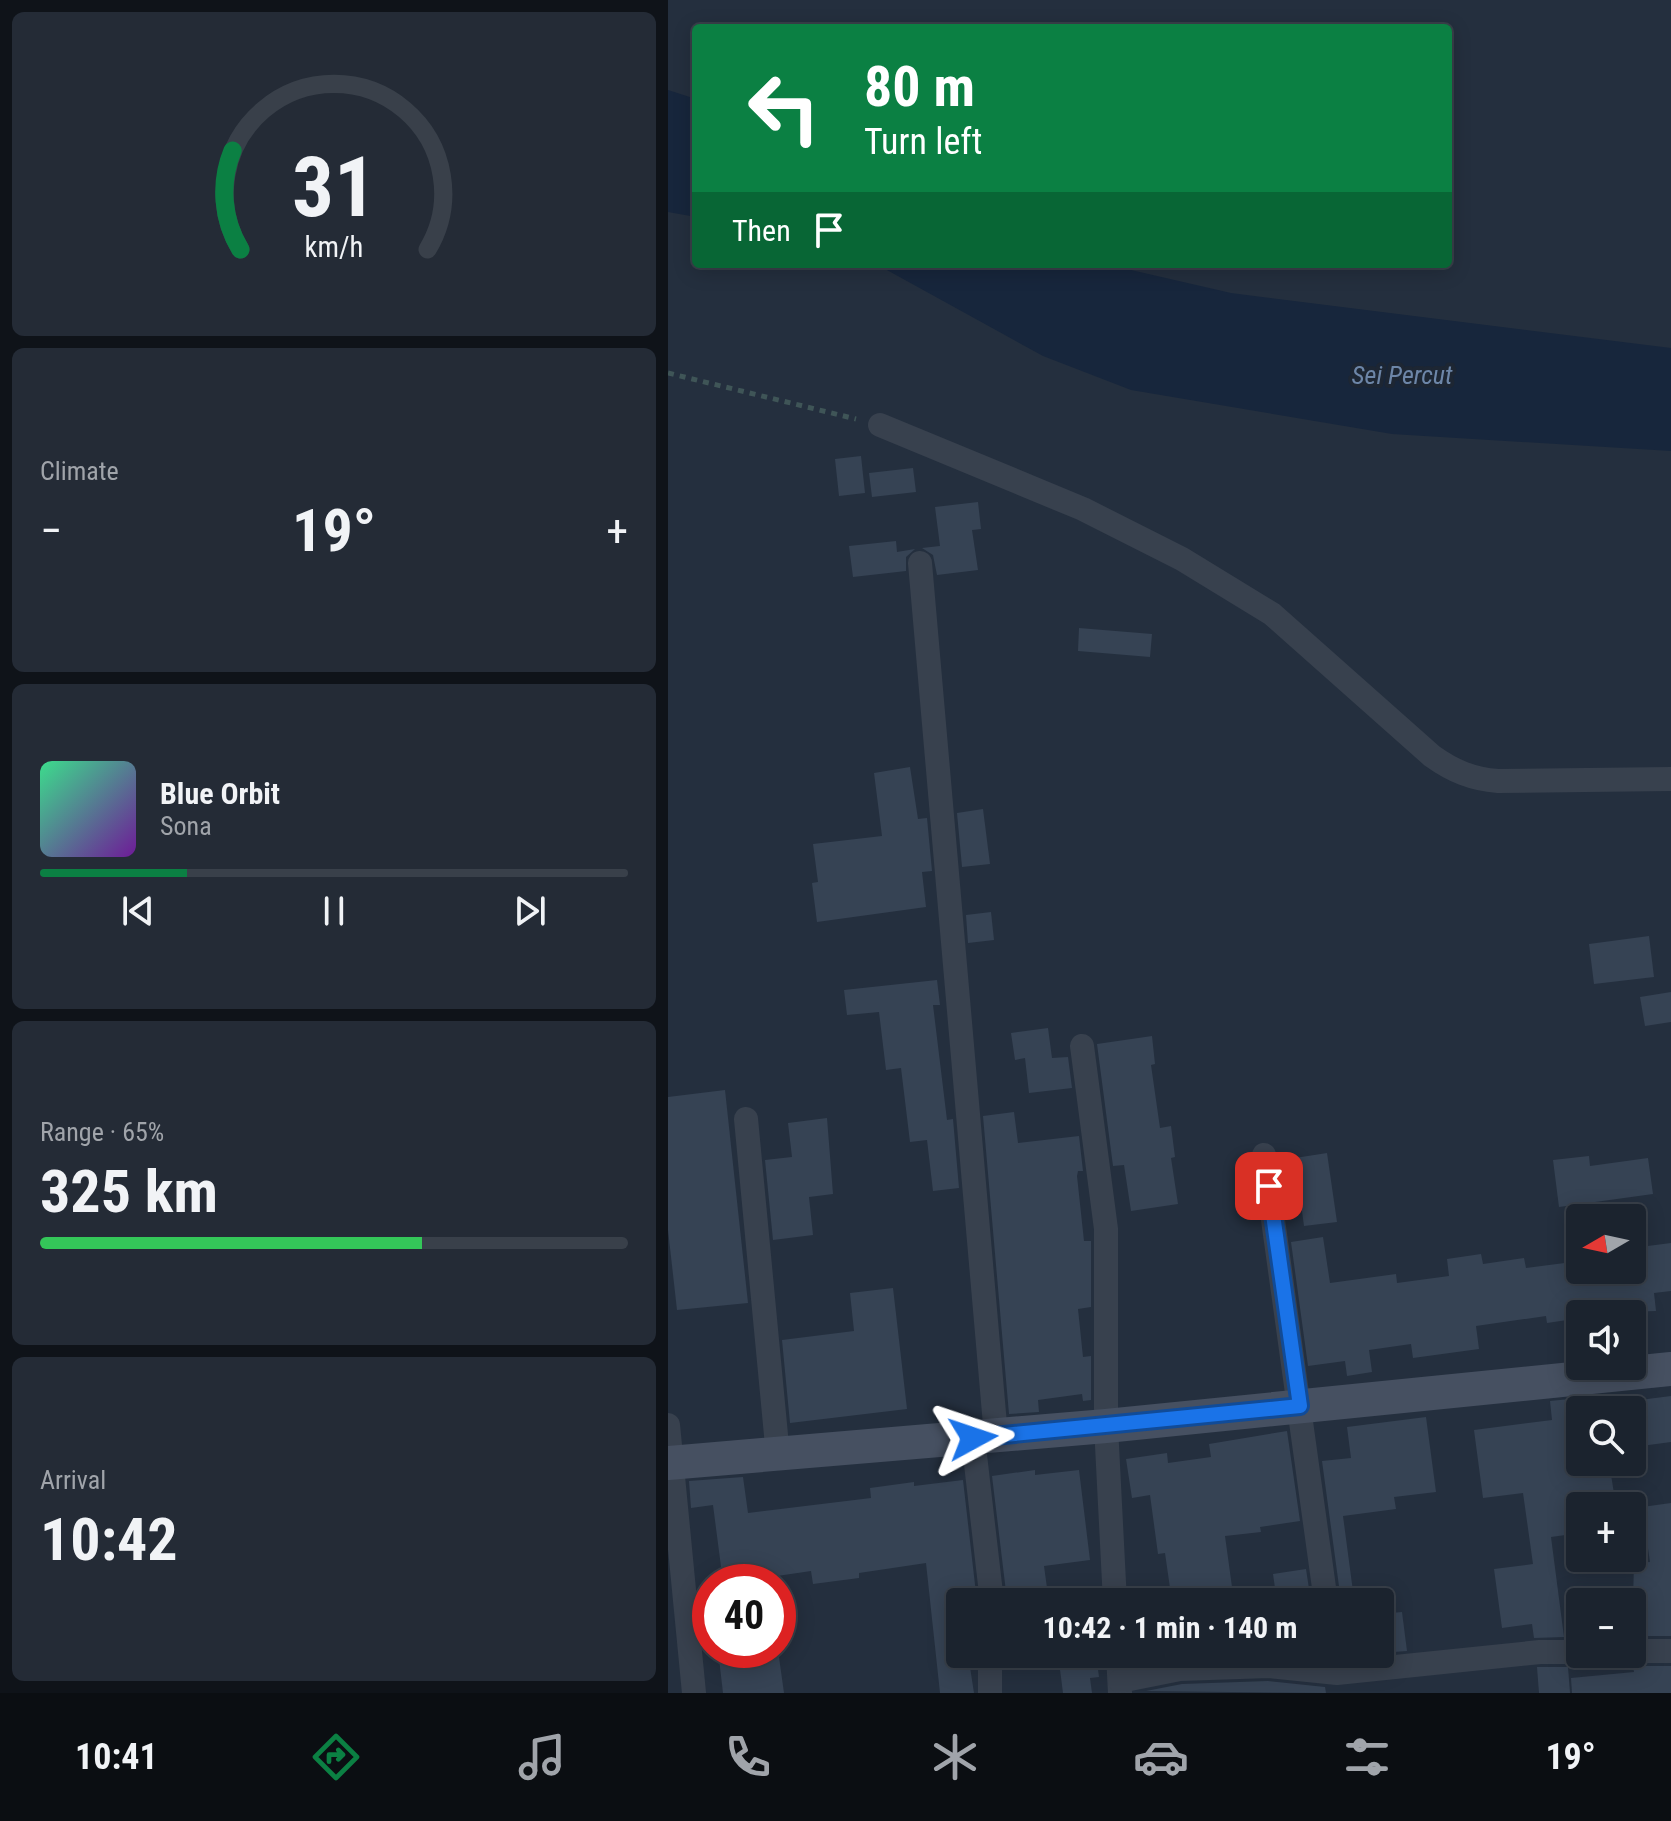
<!DOCTYPE html>
<meta charset="utf-8">
<style>
:root{--surface:#1b232e;--page:#242b36;--text:#f1f3f6;--muted:#a0a4aa;--line:#39404a;--accent:#0b8043}
body{margin:0;font-family:"Roboto Condensed",sans-serif;background:var(--page);color:var(--text);height:100vh;display:flex;flex-direction:column;font-size:30px;white-space:nowrap}
*{box-sizing:border-box;margin:0}
p{font-size:26px;color:var(--muted)}
.icon{flex:none;width:44px;height:44px;fill:none;stroke:currentColor;stroke-width:2;stroke-linecap:round;stroke-linejoin:round}
.map{position:relative;flex:1;overflow:hidden}
.sheet{display:flex;flex-direction:column;gap:12px;padding:12px;background:#0f1319;width:668px}
.sheet>*{flex:none}
.hud{position:absolute;left:24px;top:24px;width:760px;height:244px;border-radius:8px;box-shadow:0 4px 20px #0003,0 0 0 2px var(--line);background:#0b8043;color:#fff;overflow:hidden}
.needle{width:52px;rotate:261deg}
.buttons{position:absolute;left:898px;top:1204px;display:grid;gap:16px}
.buttons a{display:grid;place-items:center;width:80px;height:80px;border-radius:8px;background:var(--surface);box-shadow:0 4px 20px #0003,0 0 0 2px var(--line);font-size:40px}
.speed{position:absolute;left:24px;top:1564px;display:flex;gap:16px;font-size:40px;font-weight:700;text-align:center}
.speed>*{display:grid;place-content:center;width:104px;height:104px;border-radius:50%;background:var(--surface);box-shadow:0 4px 20px #0003,0 0 0 2px var(--line);line-height:1}
.speed .limit{border:12px solid #d22;background:#fff;color:#111}
.pin{position:absolute;display:grid;place-items:center;width:68px;height:68px;color:#fff;margin:-34px;border-radius:16px;box-shadow:0 4px 12px #0006}
.me{position:absolute;width:88px;margin:-44px;rotate:85deg;stroke-linejoin:round;filter:drop-shadow(0 0 6px #0008)}
.turn{display:flex;align-items:center;gap:28px;height:168px;padding:0 40px;font-size:36px}
.turn .icon{width:104px;height:104px;stroke-width:2.5}
.turn b{display:block;font-size:56px;line-height:68px}
.then{display:flex;align-items:center;height:76px;padding:0 40px;background:#0003;gap:16px;font-size:30px}
.big{font-size:60px;font-weight:700;line-height:1.1}
.sheet .tile{flex:1;display:flex;flex-direction:column;justify-content:center;gap:12px;min-width:0;padding:0 28px;border-radius:12px;background:var(--page)}
.sheet .dial{align-items:center;gap:0}
.dial svg{height:208px;overflow:visible;fill:none;stroke:var(--line);stroke-width:7;stroke-linecap:round;text-anchor:middle}
.dial text{fill:var(--text);stroke:none}
.song{display:flex;align-items:center;gap:24px}
.cover{width:96px;height:96px;border-radius:12px;background:linear-gradient(135deg,hsl(150 70% 55%),hsl(280 70% 35%))}
.played{height:8px;border-radius:4px;background:linear-gradient(90deg,var(--accent) 25%,var(--line) 25%)}
.keys{display:flex;justify-content:space-around;direction:ltr}
.heat{display:flex;justify-content:space-between;align-items:center;font-size:44px;direction:ltr}
.charge{height:12px;border-radius:6px;background:linear-gradient(90deg,#34c759 65%,var(--line) 0)}
.trip{position:absolute;left:278px;top:1588px;width:448px;height:80px;border-radius:8px;background:var(--surface);box-shadow:0 4px 20px #0003,0 0 0 2px var(--line);font-weight:700;line-height:80px;text-align:center}
.dock{display:flex;height:128px;justify-content:space-around;align-items:center;background:#0b0e12;color:var(--muted)}
.dock .icon{width:56px;height:56px}
.dock .current{color:var(--accent)}
.dock b{font-size:36px;color:var(--text)}
main{display:flex;flex:1;min-height:0}
.map>svg:first-child{display:block}
.water{fill:#17263c}
.building{fill:#364354}
.lines{fill:none;stroke-linecap:round;stroke-linejoin:round}
.path{stroke:#3f5557;stroke-width:5;stroke-dasharray:6 6;stroke-linecap:butt}
.street{stroke:#38414e;stroke-width:24}
.secondary{stroke:#465061;stroke-width:34}
.route-casing{stroke:#114b97;stroke-width:20}
.route{stroke:#1a73e8;stroke-width:14}
.labels{text-anchor:middle;dominant-baseline:central;stroke-width:8;stroke-linejoin:round;paint-order:stroke}
.water-label{font-size:26px;font-style:italic;fill:#6d86a8;stroke:#1d2633}
</style>
<main>
<section class="sheet">
<div class="tile dial"><svg viewBox="0 0 100 80">
<path d="M14 69A42 42 0 1 1 86 69"/>
<path d="M14 69A42 42 0 0 1 11 31" stroke="#0b8043"/>
<text x="50" y="56" font-size="32" font-weight="700">31</text>
<text x="50" y="72" font-size="11">km/h</text>
</svg></div>
<div class="tile"><p>Climate</p>
<div class="heat"><a>−</a><b class="big">19°</b><a>+</a></div>
</div>
<div class="tile">
<div class="song"><i class="cover"></i><div><b>Blue Orbit</b><p>Sona</p></div></div>
<div class="played"></div>
<div class="keys"><svg class="icon" aria-label="previous" viewBox="0 0 24 24"><path d="M18 5L8 12l10 7zM5 5v14"/></svg><svg class="icon" aria-label="pause" viewBox="0 0 24 24"><path d="M8 5v14M16 5v14"/></svg><svg class="icon" aria-label="next" viewBox="0 0 24 24"><path d="M6 5l10 7-10 7zM19 5v14"/></svg></div>
</div>
<div class="tile"><p>Range · 65%</p><b class="big">325 km</b><div class="charge"></div></div>
<div class="tile"><p>Arrival</p><b class="big">10:42</b></div>
</section>
<div class="map">
<svg width="1003" height="1693" viewBox="0 0 1003 1693">
<rect width="100%" height="100%" fill="#242f3e"/>
<g class="water">
<path d="M0,90L28,99V217L0,212Z"/>
<path d="M208,264H437L563,293L1003,348V451L724,434L463,390L375,356Z"/>
</g>
<g class="building">
<path d="M193,456L197,493L171,496L167,459Z"/>
<path d="M245,468L248,492L204,497L201,473Z"/>
<path d="M310,502L313,529L304,530L310,570L269,575L265,555L254,548L272,546L267,507Z"/>
<path d="M228,541L229,552L247,549L238,557V571L185,577L181,546Z"/>
<path d="M411,628L484,634L482,657L410,651Z"/>
<path d="M242,767L250,819L259,818L264,871L254,872L258,907L149,922L144,883L150,882L145,844L214,836L206,773Z"/>
<path d="M315,809L322,864L294,867L289,813Z"/>
<path d="M323,912L326,940L300,943L298,915Z"/>
<path d="M981,936L986,977L926,984L921,944Z"/>
<path d="M269,980L272,1005H265L279,1120L285,1119L291,1188L265,1191L259,1140L242,1142L233,1068L218,1070L211,1012L179,1015L176,990Z"/>
<path d="M1003,992V1022L977,1026L972,997Z"/>
<path d="M380,1028L384,1058L400,1057L404,1088L361,1093L357,1058L347,1060L343,1033Z"/>
<path d="M484,1036L487,1064L483,1065L492,1128L503,1126L507,1157L503,1158L510,1204L463,1211L456,1165L445,1166L429,1044Z"/>
<path d="M57,1090L80,1303L9,1310L0,1230V1097Z"/>
<path d="M346,1112L350,1143L411,1136L415,1171H410L409,1176L416,1241H423V1307L410,1309L415,1357L423,1356V1400L415,1401L414,1394L370,1400L371,1412L341,1414L315,1116Z"/>
<path d="M159,1118L165,1194L141,1197L145,1235L105,1240L97,1160L124,1157L120,1123Z"/>
<path d="M659,1153L669,1222L636,1226L627,1158Z"/>
<path d="M921,1156L922,1166L980,1158L985,1194L891,1207L885,1160Z"/>
<path d="M655,1237L662,1283L728,1274L729,1283L781,1276L779,1259L813,1254L815,1264L856,1258L858,1268L912,1261V1270H964V1248L1003,1243V1291L986,1293L988,1311L905,1314L906,1319L879,1323L878,1316L808,1326L811,1349L745,1358L743,1344L701,1350L704,1372L679,1376L677,1361L640,1366L623,1242Z"/>
<path d="M225,1288L239,1409L122,1423L114,1340L186,1331L182,1293Z"/>
<path d="M1003,1396V1442L966,1447L964,1401Z"/>
<path d="M912,1398V1462H941L948,1506H912V1533L883,1537L896,1637L866,1638L864,1624L834,1628L826,1569L865,1564L855,1493L815,1498L806,1430L884,1420L882,1401Z"/>
<path d="M758,1417L768,1492L726,1497L728,1509L675,1516L686,1599L673,1601L654,1461L683,1458L679,1427Z"/>
<path d="M619,1431L632,1521L592,1527L593,1532L557,1536L564,1587L503,1595L497,1553L490,1554L482,1495L464,1498L458,1459L499,1453L500,1463L543,1457L541,1444Z"/>
<path d="M367,1470V1475L411,1470L422,1560L376,1566L380,1595L339,1600L324,1476Z"/>
<path d="M75,1477L80,1513L203,1498L202,1488L246,1482V1486L295,1480L309,1602H292V1654H300L306,1693H272L258,1563L191,1573V1578L145,1584L143,1571L88,1579V1582H55L45,1505L23,1508L21,1481Z"/>
<path d="M1003,1503V1636H964L966,1563L982,1562L974,1507Z"/>
<path d="M638,1569L643,1602H609L605,1574Z"/>
<path d="M734,1612L739,1651L712,1653V1614Z"/>
<path d="M50,1650H110L116,1693H55Z"/>
<path d="M390,1654H428L431,1677L422,1678L424,1693H395Z"/>
<path d="M965,1666H1003V1693H904L903,1678L966,1672Z"/>
<path d="M869,1667H900L902,1693H871Z"/>
<path d="M600,1681L657,1687L658,1693L478,1691L514,1684Z"/>
</g>
<g class="lines">
<path class="path" d="M0,373L188,419"/>
<g class="street">
<path d="M212,425L415,509L514,559L604,614L764,756C785,771 804,779 830,781L1003,779"/>
<path d="M252,563L328,1436"/>
<path d="M414,1046L438,1229V1426L447,1602"/>
<path d="M78,1119L110,1456"/>
<path d="M596,1155L658,1602"/>
<path d="M0,1425L26,1693"/>
<path d="M305,1438L324,1602"/>
<path d="M964,1651H1003"/>
<path d="M322,1654V1693"/>
<path d="M450,1654L452,1693"/>
<path d="M452,1681L512,1669L601,1666L669,1673L872,1652H912"/>
</g>
<path class="secondary" d="M0,1463L438,1426L1003,1369"/>
</g>
<g class="lines">
<defs>
<path id="route" d="M305,1438L632,1406L601,1186"/>
</defs>
<use href="#route" class="route-casing"/>
<use href="#route" class="route"/>
</g>
<g class="labels">
<g class="water-label">
<text x="734" y="375">Sei Percut</text>
</g>
</g>
</svg>
<div class="buttons">
<a><svg class="needle" viewBox="-14 -14 28 28"><path d="M0-13l5 13h-10z" fill="#e53935"/><path d="M0 13l5-13h-10z" fill="#a0a4aa"/></svg></a>
<a><svg class="icon" aria-label="sound" viewBox="0 0 24 24"><path d="M4 9h4l5-4v14l-5-4H4zM17 9q2 3 0 6"/></svg></a>
<a><svg class="icon" aria-label="search" viewBox="0 0 24 24"><circle cx="10" cy="10" r="6"/><path d="M15 15l6 6"/></svg></a>
<a>+</a>
<a>−</a>
</div>
<div class="speed"><div class="limit">40</div></div>
<div class="pin" style="left:601px;top:1186px;background:#d93025"><svg class="icon" aria-label="arrive" viewBox="0 0 24 24"><path d="M6 21V4h12l-3 4 3 4H6"/></svg></div>
<svg class="me" style="left:305px;top:1438px" viewBox="-20 -20 40 40"><path d="M0-17L14 15 0 8-14 15z" fill="#1a73e8" stroke="#fff" stroke-width="4"/></svg>
<div class="trip">10:42 · 1 min · 140 m</div>
<div class="hud">
<div class="turn"><svg class="icon" aria-label="left" viewBox="0 0 24 24"><path d="M17 20v-9H6M10 6l-5 5 5 5"/></svg><div><b>80 m</b>Turn left</div></div>
<div class="then">Then<svg class="icon" aria-label="arrive" viewBox="0 0 24 24"><path d="M6 21V4h12l-3 4 3 4H6"/></svg></div>
</div>
</div>
</main>
<nav class="dock">
<b>10:41</b>
<svg class="icon current" aria-label="directions" viewBox="0 0 24 24"><path d="M12 3l9 9-9 9-9-9zM9 14v-3h6M13 9l2 2-2 2"/></svg>
<svg class="icon" aria-label="music" viewBox="0 0 24 24"><path d="M9 18V5l10-2v13"/><circle cx="6" cy="18" r="3"/><circle cx="16" cy="16" r="3"/></svg>
<svg class="icon" aria-label="phone" viewBox="0 0 24 24"><path d="M5 4h4l2 5-3 2q2 4 5 5l2-3 5 2v4C11 20 4 13 5 4z"/></svg>
<svg class="icon" aria-label="climate" viewBox="0 0 24 24"><path d="M12 3v18M4 7l16 10M4 17L20 7"/></svg>
<svg class="icon" aria-label="car" viewBox="0 0 24 24"><path d="M5 17H2v-5l4-1 3-4h7l3 4 3 1v5h-3M9 17h6M6 11h13"/><circle cx="7" cy="17" r="2"/><circle cx="17" cy="17" r="2"/></svg>
<svg class="icon" aria-label="filters" viewBox="0 0 24 24"><path d="M4 7h16M4 17h16"/><circle cx="9" cy="7" r="2"/><circle cx="15" cy="17" r="2"/></svg>
<b>19°</b>
</nav>
